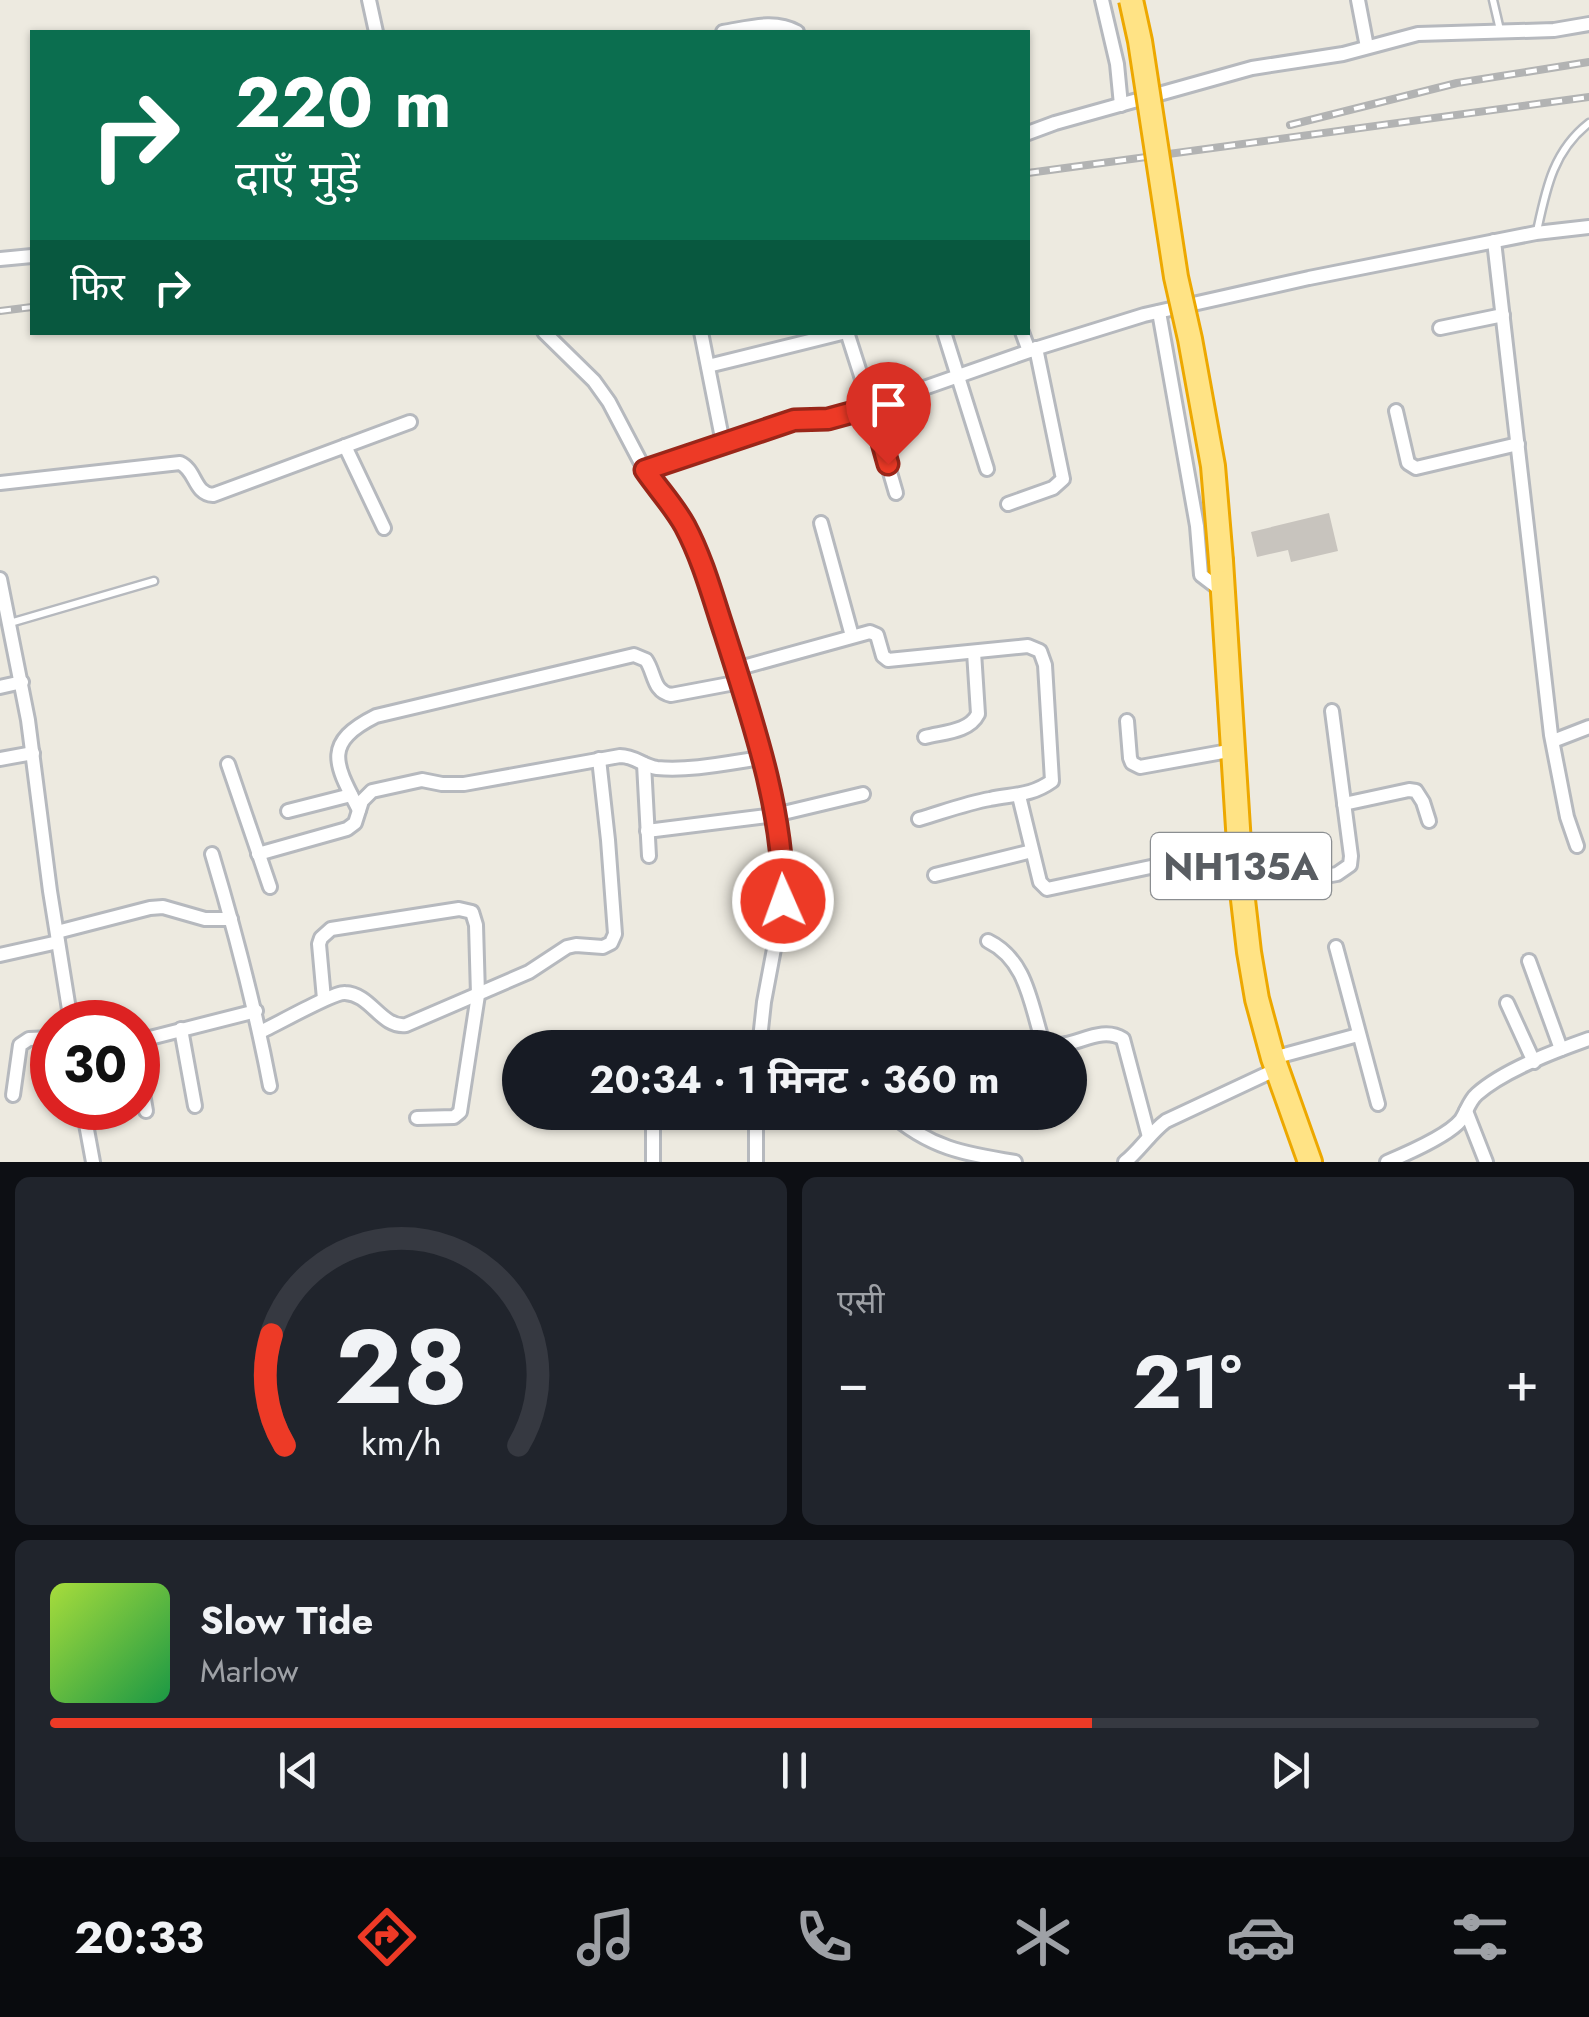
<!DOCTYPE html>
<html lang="hi">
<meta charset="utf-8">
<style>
:root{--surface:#171b24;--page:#20242c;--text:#f1f3f6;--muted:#9ea1a6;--line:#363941;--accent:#ed3a26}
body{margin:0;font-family:Jost,"Noto Sans Devanagari",sans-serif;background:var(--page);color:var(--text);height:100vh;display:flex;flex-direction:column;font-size:38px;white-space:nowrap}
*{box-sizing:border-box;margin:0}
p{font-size:32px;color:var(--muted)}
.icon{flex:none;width:55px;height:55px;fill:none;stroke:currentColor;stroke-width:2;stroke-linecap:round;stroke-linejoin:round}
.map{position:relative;height:1162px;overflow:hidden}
.drawer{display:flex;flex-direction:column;gap:15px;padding:15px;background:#0d0f14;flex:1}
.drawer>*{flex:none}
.guide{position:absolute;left:30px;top:30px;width:1000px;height:305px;border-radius:0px;box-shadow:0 2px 8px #0004;background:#0b6e4f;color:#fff;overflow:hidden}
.speed{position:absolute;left:30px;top:1000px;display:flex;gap:20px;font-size:50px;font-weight:700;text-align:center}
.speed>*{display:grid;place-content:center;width:130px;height:130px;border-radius:50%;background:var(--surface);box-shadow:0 2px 8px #0004;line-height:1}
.speed .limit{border:15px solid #d22;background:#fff;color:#111}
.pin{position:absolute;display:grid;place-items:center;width:85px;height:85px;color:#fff;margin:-102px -42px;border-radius:50% 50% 50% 0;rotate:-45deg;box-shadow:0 0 10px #0007}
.pin .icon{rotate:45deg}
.me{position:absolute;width:110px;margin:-55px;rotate:358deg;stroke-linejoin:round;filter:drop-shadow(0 0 8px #0008)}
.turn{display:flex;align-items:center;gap:35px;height:210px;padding:0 40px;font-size:45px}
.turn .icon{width:130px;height:130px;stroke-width:2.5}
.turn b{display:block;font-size:70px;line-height:85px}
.then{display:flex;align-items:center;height:95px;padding:0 40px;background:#0003;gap:20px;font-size:38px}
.big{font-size:75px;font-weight:700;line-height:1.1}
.drawer .card{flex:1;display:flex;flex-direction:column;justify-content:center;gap:15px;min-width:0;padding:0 35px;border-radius:15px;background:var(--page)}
.drawer .dial{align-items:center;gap:0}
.dial svg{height:260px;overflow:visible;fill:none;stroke:var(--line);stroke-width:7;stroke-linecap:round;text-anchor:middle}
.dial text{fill:var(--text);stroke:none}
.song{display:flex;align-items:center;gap:30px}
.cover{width:120px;height:120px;border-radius:15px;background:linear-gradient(135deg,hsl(80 70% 55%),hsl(140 70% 35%))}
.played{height:10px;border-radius:5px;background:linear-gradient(90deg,var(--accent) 70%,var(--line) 70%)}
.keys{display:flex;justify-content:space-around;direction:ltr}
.heat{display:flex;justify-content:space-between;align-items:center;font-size:55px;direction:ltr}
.drawer .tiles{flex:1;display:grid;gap:15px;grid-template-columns:1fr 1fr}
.card:last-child{grid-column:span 2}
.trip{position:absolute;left:502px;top:1030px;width:585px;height:100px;border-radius:50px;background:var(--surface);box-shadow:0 2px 8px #0004;font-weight:700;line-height:100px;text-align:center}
.menu{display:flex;height:160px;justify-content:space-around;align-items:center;background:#090b0e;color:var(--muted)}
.menu .icon{width:70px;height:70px}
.menu .active{color:var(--accent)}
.menu b{font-size:45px;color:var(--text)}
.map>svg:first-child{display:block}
.building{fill:#c8c4be}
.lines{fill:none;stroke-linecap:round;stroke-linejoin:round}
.lane-casing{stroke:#b6b9be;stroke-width:11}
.street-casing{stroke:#b6b9be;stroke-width:18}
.highway-casing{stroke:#eda800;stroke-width:28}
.lane{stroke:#fff;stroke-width:6}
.street{stroke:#fff;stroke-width:12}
.highway{stroke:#ffe385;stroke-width:22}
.rail-casing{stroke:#b2b3b3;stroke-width:8}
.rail{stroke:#fff;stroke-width:4;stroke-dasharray:11;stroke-linecap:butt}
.highway-bridge-casing{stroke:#eda800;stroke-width:28;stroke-linecap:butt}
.highway-bridge{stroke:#ffe385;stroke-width:22}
.route-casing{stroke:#9a2619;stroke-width:25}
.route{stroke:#ed3a26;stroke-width:18}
.labels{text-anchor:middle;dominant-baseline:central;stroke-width:8;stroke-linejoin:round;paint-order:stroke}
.shield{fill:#fff;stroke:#8b8e91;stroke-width:2.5}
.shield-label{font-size:38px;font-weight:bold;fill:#595d62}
</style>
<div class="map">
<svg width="1589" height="1162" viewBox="0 0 1589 1162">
<rect width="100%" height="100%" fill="#edeae0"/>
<path class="building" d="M1329,513L1338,551L1291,562L1288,550L1257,557L1251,532Z"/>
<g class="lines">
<defs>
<g id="lane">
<path d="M1493,0L1500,30"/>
<path d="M1537,231C1546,189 1553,151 1589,123"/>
<path d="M10,623L154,581"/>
</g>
<g id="street">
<path d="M369,0L376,32"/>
<path d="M1102,0L1117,64L1121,105"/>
<path d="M1358,0L1367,47"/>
<path d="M723,32C748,28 774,19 797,32"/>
<path d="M1028,133L1055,123L1252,68L1343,54L1418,34L1554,30L1589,24"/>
<path d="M1494,241L1551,735L1567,817L1577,846"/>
<path d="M0,259L32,256"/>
<path d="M1159,312L1197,526L1201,575L1222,591"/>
<path d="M1440,328L1503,315"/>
<path d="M544,332L594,381L609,402L640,461L683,523L713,598L737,673L767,780L783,866V901L764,1002L759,1048"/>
<path d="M701,332L723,443"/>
<path d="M847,332L871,407L896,493"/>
<path d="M944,332L987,469"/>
<path d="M1022,332L1029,351"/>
<path d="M708,366L846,332"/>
<path d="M1396,411L1408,463L1416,468L1518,444"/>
<path d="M345,446L384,528"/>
<path d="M645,470L794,420L829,419L864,409L1041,347L1144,315L1309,278L1536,233L1589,227"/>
<path d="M0,483L180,463C196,470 194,494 213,495L410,422"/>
<path d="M1008,504L1053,488L1063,479L1036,348"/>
<path d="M821,523L852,636"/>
<path d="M0,579L28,720L50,891L71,1022"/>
<path d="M736,669L870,632L877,635L883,656L888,660L1028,646L1040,651L1045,665L1052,781C1031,796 1014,794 990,799C967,803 943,812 919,819"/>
<path d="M0,687L22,682"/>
<path d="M1127,721L1130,758L1132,763L1140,767L1234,750"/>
<path d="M925,737C944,732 969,732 978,714L974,652"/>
<path d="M1553,741L1589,727"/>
<path d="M0,759L33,753"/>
<path d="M228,764L270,887"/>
<path d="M644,764L649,856"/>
<path d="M1019,796L1040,882L1047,889L1240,848"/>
<path d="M1344,804L1409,790L1416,791L1423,802L1429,821"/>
<path d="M359,810C335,764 322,743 376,716L634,655L646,660C655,673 653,692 671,695L740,682"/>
<path d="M288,811L351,795"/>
<path d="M647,831L775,815L863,794"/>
<path d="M212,854C235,931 255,1007 270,1086"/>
<path d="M258,854L347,829L355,823L362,801L372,791L422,780L442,784H464L620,756C635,756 643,766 657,768C691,771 727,763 761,758"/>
<path d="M935,875L1032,851"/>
<path d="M1242,891L1337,874L1350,865L1351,856L1332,711"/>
<path d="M57,932L150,908L163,907L205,919H231"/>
<path d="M988,941C1025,959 1030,1000 1041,1036C1061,1062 1095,1021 1123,1039L1149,1137"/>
<path d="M1336,947L1378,1104"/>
<path d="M0,955L58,942"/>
<path d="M1529,961L1561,1049"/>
<path d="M324,999L319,944L321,938L331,929L459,909L472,912L476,925L478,995L460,1112L454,1117L417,1118"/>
<path d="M1507,1003L1534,1062"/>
<path d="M181,1029L195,1106"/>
<path d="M260,1032C276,1025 333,992 345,993C371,994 381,1028 406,1025L529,972L567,947L576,945L603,947L611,943L615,934L608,840L599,759"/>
<path d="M138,1041L256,1011"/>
<path d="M1273,1058L1358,1035"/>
<path d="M138,1064L146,1111"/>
<path d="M13,1095L20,1045L29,1039L52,1038"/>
<path d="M83,1108L93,1162"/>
<path d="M1466,1111L1486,1162"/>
<path d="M756,1112V1162"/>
<path d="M889,1112C929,1148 965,1154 1015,1162"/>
<path d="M653,1162V1112"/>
<path d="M1125,1162C1140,1150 1150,1133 1166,1121L1277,1069"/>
<path d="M1387,1162C1406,1154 1448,1136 1461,1120C1467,1111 1469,1101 1477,1094C1504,1070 1555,1051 1589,1039"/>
</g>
<path id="highway" d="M1221,561L1242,891L1249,952L1257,999L1273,1058L1310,1162"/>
</defs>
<use href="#lane" class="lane-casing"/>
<use href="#street" class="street-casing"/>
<use href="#highway" class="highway-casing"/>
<use href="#lane" class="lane"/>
<use href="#street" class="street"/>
<use href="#highway" class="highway"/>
<defs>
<g id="rail">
<path d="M1290,125L1457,83L1589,62"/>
<path d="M1028,173L1589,97"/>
<path d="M0,311L32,307"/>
</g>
</defs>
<use href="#rail" class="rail-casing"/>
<use href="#rail" class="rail"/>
<defs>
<path id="highway-bridge" d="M1131,0L1140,41L1176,277L1190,339L1213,466L1221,561"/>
</defs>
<use href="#highway-bridge" class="highway-bridge-casing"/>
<use href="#highway-bridge" class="highway-bridge"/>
</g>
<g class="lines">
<defs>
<path id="route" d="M783,901C784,811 752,719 725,634C713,598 703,560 685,526C674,506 658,489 645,470L794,420L828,419L872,407L888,464"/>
</defs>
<use href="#route" class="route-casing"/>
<use href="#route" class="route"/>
</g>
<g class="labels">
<rect class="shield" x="1151" y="833" width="180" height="66" rx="8"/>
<g class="shield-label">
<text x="1241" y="866">NH135A</text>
</g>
</g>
</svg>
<div class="speed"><div class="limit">30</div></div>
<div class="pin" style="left:888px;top:464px;background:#d93025"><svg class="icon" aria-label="arrive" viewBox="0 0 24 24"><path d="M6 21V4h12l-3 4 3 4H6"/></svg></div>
<svg class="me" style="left:783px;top:901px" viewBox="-20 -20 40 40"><circle r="17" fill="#ed3a26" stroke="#fff" stroke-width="3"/><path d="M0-11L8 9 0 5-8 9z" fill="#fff"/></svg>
<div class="trip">20:34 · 1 मिनट · 360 m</div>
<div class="guide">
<div class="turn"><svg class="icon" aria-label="right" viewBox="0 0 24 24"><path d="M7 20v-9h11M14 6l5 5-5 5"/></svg><div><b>220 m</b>दाएँ मुड़ें</div></div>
<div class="then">फिर<svg class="icon" aria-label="right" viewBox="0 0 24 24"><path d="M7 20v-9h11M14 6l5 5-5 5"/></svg></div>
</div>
</div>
<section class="drawer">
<div class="tiles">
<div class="card dial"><svg viewBox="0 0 100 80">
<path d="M14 69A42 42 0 1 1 86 69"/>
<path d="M14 69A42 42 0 0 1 10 35" stroke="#ed3a26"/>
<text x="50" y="56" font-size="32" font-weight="700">28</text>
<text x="50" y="72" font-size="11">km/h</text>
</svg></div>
<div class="card"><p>एसी</p>
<div class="heat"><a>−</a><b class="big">21°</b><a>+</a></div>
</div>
<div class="card">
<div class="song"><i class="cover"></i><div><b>Slow Tide</b><p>Marlow</p></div></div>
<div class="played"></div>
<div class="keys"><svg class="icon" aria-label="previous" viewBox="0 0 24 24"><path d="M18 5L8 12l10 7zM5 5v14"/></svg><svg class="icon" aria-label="pause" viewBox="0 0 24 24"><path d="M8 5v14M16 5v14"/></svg><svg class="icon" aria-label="next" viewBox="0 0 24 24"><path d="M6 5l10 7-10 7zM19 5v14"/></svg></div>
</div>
</div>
</section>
<nav class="menu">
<b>20:33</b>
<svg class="icon active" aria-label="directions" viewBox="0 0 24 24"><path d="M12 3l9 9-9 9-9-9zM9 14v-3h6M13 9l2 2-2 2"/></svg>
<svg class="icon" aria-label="music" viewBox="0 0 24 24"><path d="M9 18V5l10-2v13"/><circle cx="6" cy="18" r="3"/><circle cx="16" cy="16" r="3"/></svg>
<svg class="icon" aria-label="phone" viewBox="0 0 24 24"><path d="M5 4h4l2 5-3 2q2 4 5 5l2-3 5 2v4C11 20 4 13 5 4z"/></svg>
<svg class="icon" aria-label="climate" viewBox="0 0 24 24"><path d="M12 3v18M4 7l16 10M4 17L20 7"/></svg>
<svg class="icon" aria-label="car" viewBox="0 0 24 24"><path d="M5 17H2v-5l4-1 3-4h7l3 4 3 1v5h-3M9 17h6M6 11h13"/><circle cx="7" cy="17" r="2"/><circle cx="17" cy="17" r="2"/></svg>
<svg class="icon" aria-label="filters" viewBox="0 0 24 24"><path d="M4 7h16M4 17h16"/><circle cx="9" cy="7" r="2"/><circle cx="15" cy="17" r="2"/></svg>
</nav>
